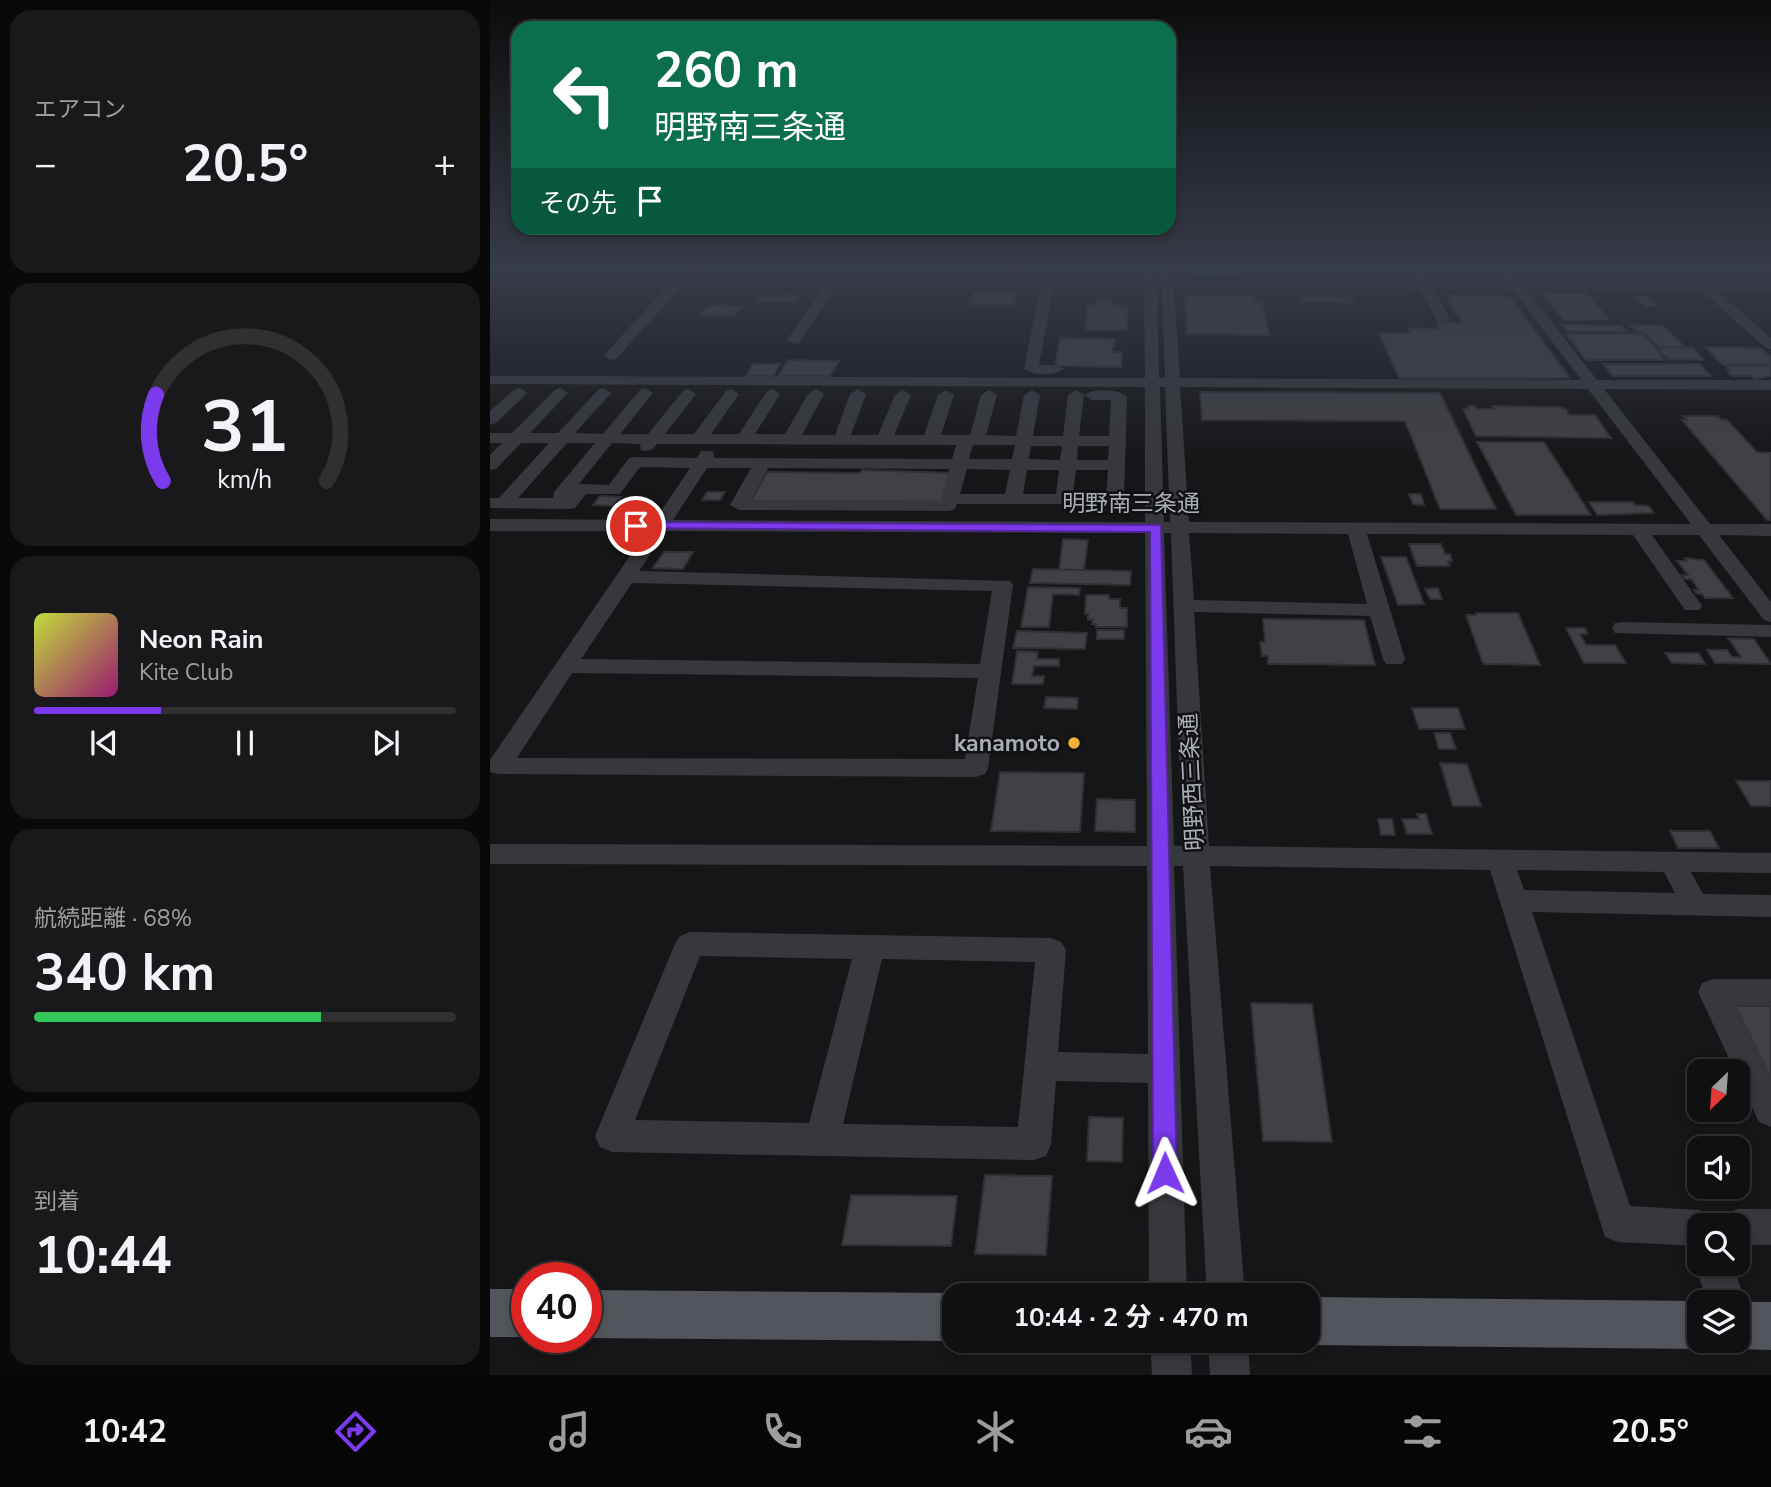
<!DOCTYPE html>
<html lang="ja">
<meta charset="utf-8">
<style>
:root{--surface:#101012;--page:#19191b;--text:#f1f3f6;--muted:#9c9d9f;--line:#303032;--accent:#7c3aed}
body{margin:0;font-family:"Nunito Sans","Noto Sans JP",sans-serif;background:var(--page);color:var(--text);height:100vh;display:flex;flex-direction:column;font-size:26px;white-space:nowrap}
*{box-sizing:border-box;margin:0}
p{font-size:23px;color:var(--muted)}
.icon{flex:none;width:38px;height:38px;fill:none;stroke:currentColor;stroke-width:2;stroke-linecap:round;stroke-linejoin:round}
.map{position:relative;flex:1;overflow:hidden}
.sheet{display:flex;flex-direction:column;gap:10px;padding:10px;background:#09090a;width:490px}
.sheet>*{flex:none}
.top-card{position:absolute;left:21px;top:21px;width:665px;height:214px;border-radius:21px;box-shadow:0 4px 10px #0003,0 0 0 2px var(--line);background:#0b6e4f;color:#fff;overflow:hidden}
.needle{width:46px;rotate:205deg}
.buttons{position:absolute;left:1197px;top:1059px;display:grid;gap:14px}
.buttons a{display:grid;place-items:center;width:63px;height:63px;border-radius:14px;background:var(--surface);box-shadow:0 4px 10px #0003,0 0 0 2px var(--line);font-size:35px}
.speed{position:absolute;left:21px;top:1262px;display:flex;gap:14px;font-size:35px;font-weight:700;text-align:center}
.speed>*{display:grid;place-content:center;width:91px;height:91px;border-radius:50%;background:var(--surface);box-shadow:0 4px 10px #0003,0 0 0 2px var(--line);line-height:1}
.speed .limit{border:10px solid #d22;background:#fff;color:#111}
.pin{position:absolute;display:grid;place-items:center;width:60px;height:60px;color:#fff;margin:-30px;border:4px solid #fff;border-radius:50%;box-shadow:0 2px 7px #0007}
.me{position:absolute;width:77px;margin:-38px;rotate:359deg;stroke-linejoin:round;filter:drop-shadow(0 0 5px #0008)}
.turn{display:flex;align-items:center;gap:24px;height:147px;padding:0 28px;font-size:32px}
.turn .icon{width:91px;height:91px;stroke-width:2.5}
.turn b{display:block;font-size:49px;line-height:60px}
.then{display:flex;align-items:center;height:66px;padding:0 28px;background:#0003;gap:14px;font-size:26px}
.big{font-size:52px;font-weight:700;line-height:1.1}
.sheet .card{flex:1;display:flex;flex-direction:column;justify-content:center;gap:10px;min-width:0;padding:0 24px;border-radius:21px;background:var(--page)}
.sheet .dial{align-items:center;gap:0}
.dial svg{height:182px;overflow:visible;fill:none;stroke:var(--line);stroke-width:7;stroke-linecap:round;text-anchor:middle}
.dial text{fill:var(--text);stroke:none}
.song{display:flex;align-items:center;gap:21px}
.cover{width:84px;height:84px;border-radius:10px;background:linear-gradient(135deg,hsl(70 70% 55%),hsl(320 70% 35%))}
.played{height:7px;border-radius:4px;background:linear-gradient(90deg,var(--accent) 30%,var(--line) 30%)}
.keys{display:flex;justify-content:space-around;direction:ltr}
.heat{display:flex;justify-content:space-between;align-items:center;font-size:38px;direction:ltr}
.charge{height:10px;border-radius:5px;background:linear-gradient(90deg,#34c759 68%,var(--line) 0)}
.trip{position:absolute;left:452px;top:1283px;width:378px;height:70px;border-radius:21px;background:var(--surface);box-shadow:0 4px 10px #0003,0 0 0 2px var(--line);font-weight:700;line-height:70px;text-align:center}
.dock{display:flex;height:112px;justify-content:space-around;align-items:center;background:#060607;color:var(--muted)}
.dock .icon{width:49px;height:49px}
.dock .current{color:var(--accent)}
.dock b{font-size:32px;color:var(--text)}
main{display:flex;flex:1;min-height:0}
.map>svg:first-child{display:block}
.building{fill:#404145;stroke:#303034;stroke-width:2}
.lines{fill:none;stroke-linecap:round;stroke-linejoin:round}
.minor{fill:#37383d;fill-rule:evenodd}
.major{fill:#53555c;fill-rule:evenodd}
.route{fill:#7c3aed;stroke:#51269a;stroke-width:2}
.poi-dot{fill:#f2b134;stroke:#111113;stroke-width:2.5}
.labels{text-anchor:middle;dominant-baseline:central;stroke-width:5;stroke-linejoin:round;paint-order:stroke}
.street-label{font-size:23px;fill:#a8adb8;stroke:#111113}
.poi-label{font-size:23px;font-weight:bold;fill:#a8adb8;stroke:#111113;text-anchor:end}
</style>
<main>
<section class="sheet">
<div class="card"><p>エアコン</p>
<div class="heat"><a>−</a><b class="big">20.5°</b><a>+</a></div>
</div>
<div class="card dial"><svg viewBox="0 0 100 80">
<path d="M14 69A42 42 0 1 1 86 69"/>
<path d="M14 69A42 42 0 0 1 11 31" stroke="#7c3aed"/>
<text x="50" y="56" font-size="32" font-weight="700">31</text>
<text x="50" y="72" font-size="11">km/h</text>
</svg></div>
<div class="card">
<div class="song"><i class="cover"></i><div><b>Neon Rain</b><p>Kite Club</p></div></div>
<div class="played"></div>
<div class="keys"><svg class="icon" aria-label="previous" viewBox="0 0 24 24"><path d="M18 5L8 12l10 7zM5 5v14"/></svg><svg class="icon" aria-label="pause" viewBox="0 0 24 24"><path d="M8 5v14M16 5v14"/></svg><svg class="icon" aria-label="next" viewBox="0 0 24 24"><path d="M6 5l10 7-10 7zM19 5v14"/></svg></div>
</div>
<div class="card"><p>航続距離 · 68%</p><b class="big">340 km</b><div class="charge"></div></div>
<div class="card"><p>到着</p><b class="big">10:44</b></div>
</section>
<div class="map">
<svg width="1281" height="1375" viewBox="0 0 1281 1375">
<rect width="100%" height="100%" fill="#161618"/>
<g class="building">
<path d="M37,268H202L193,277L27,276Z"/>
<path d="M698,268H751L754,276L699,277Z"/>
<path d="M849,268H903L909,278H853Z"/>
<path d="M944,268H995L1002,278H950Z"/>
<path d="M1031,268H1070L1079,278H1039Z"/>
<path d="M484,292L527,293L524,305L479,304Z"/>
<path d="M1052,293H1096L1120,320H1074Z"/>
<path d="M306,294L304,297H308L306,302H266L270,296Z"/>
<path d="M695,295H763L764,301H772L779,335L697,334Z"/>
<path d="M812,296H861L863,303L814,302Z"/>
<path d="M956,296L1020,297L1080,378H909L889,333H920L918,328L949,329L947,323H973Z"/>
<path d="M1145,297H1158L1167,306H1155Z"/>
<path d="M606,299H622V305L638,306L637,330H595L598,305H605Z"/>
<path d="M231,305L251,307L244,316L210,315L218,307Z"/>
<path d="M1073,325L1131,326L1136,331H1078Z"/>
<path d="M1140,325H1172L1195,347H1169L1154,332H1147Z"/>
<path d="M1076,334H1154L1175,360H1096Z"/>
<path d="M570,338L625,339L623,352H632L631,367L565,366Z"/>
<path d="M1215,347L1270,348L1281,357V365H1233Z"/>
<path d="M1168,348H1203L1214,360L1178,359Z"/>
<path d="M298,360L349,361L340,376H288Z"/>
<path d="M263,364H290L284,376H256Z"/>
<path d="M1113,364H1209L1221,376H1123Z"/>
<path d="M1236,366H1281V376L1264,379L1261,376H1242L1236,370H1241Z"/>
<path d="M710,392L950,393L1006,509H950L915,421L712,420Z"/>
<path d="M978,406H985L986,409H1004L1002,406L1066,407L1076,409L1079,415H1105L1121,438L986,436L973,409H979Z"/>
<path d="M1193,416H1228L1232,420H1237L1267,452L1281,453V520H1277L1192,420H1197Z"/>
<path d="M987,442H1054L1101,515H1026Z"/>
<path d="M372,470L461,473L453,502L261,501L277,472L370,473Z"/>
<path d="M217,492H235L230,500H212Z"/>
<path d="M919,494H931L934,505L923,504Z"/>
<path d="M110,496L131,497L123,506L103,505Z"/>
<path d="M1099,502H1143L1145,505L1159,506L1164,513L1107,515Z"/>
<path d="M573,539L598,540L594,570H569Z"/>
<path d="M919,544H951L955,554H960L962,561H958L960,566H927Z"/>
<path d="M174,552H203L193,569L163,568Z"/>
<path d="M891,557H916L934,604L908,605Z"/>
<path d="M1195,558L1214,560L1243,598H1215L1212,594H1207L1204,590H1209L1201,579H1195L1192,575H1198L1187,561H1197Z"/>
<path d="M543,569L641,571L640,585L540,583Z"/>
<path d="M538,587L590,588L589,595L563,594L559,627H531Z"/>
<path d="M948,588L952,599H940L935,589Z"/>
<path d="M596,595H619V599H630V608H637V627H606V624H602L603,620H598V614H595Z"/>
<path d="M986,613H1028L1050,665L993,664L976,615H986Z"/>
<path d="M773,619L874,620L885,665L778,664V656H772L770,642H775Z"/>
<path d="M1076,628H1095L1097,634H1090L1096,645H1125L1136,663H1094Z"/>
<rect x="607" y="630" width="27" height="9"/>
<path d="M527,631L597,633L595,649L523,648Z"/>
<path d="M1238,638L1264,639L1281,664L1225,663L1217,650H1237L1242,657H1251Z"/>
<path d="M527,651L548,652L547,659H569V666H544L542,676H554L553,684H522Z"/>
<path d="M1175,653H1209L1215,664L1182,663Z"/>
<path d="M556,697L588,698L587,709L554,708Z"/>
<path d="M922,708H968L975,729H929Z"/>
<path d="M944,733H960L966,749H949Z"/>
<path d="M950,763L977,764L991,806H963Z"/>
<path d="M510,772L594,773L590,832L501,831Z"/>
<path d="M1246,781H1281V806H1261Z"/>
<path d="M607,799L645,800V832L605,831Z"/>
<path d="M927,814H936L942,834H917L912,819H929Z"/>
<path d="M888,819H902L905,835H891Z"/>
<path d="M1180,831H1220L1229,848H1188Z"/>
<path d="M761,1003L822,1004L842,1142L773,1141Z"/>
<path d="M1245,1006H1281V1078Z"/>
<path d="M599,1117L633,1118L632,1162L597,1161Z"/>
<path d="M495,1175L562,1176L556,1255L485,1254Z"/>
<path d="M361,1195L467,1196L461,1246L352,1245Z"/>
</g>
<g class="lines">
<g class="minor">
<path d="M654,268H666V281H671V268H683L684,281H926L919,268H931L939,281L1017,282L1007,268H1019L1030,282H1281V290H1226L1281,338V349L1276,348L1211,290L1036,289L1107,380H1281V390L1114,389L1220,524H1281V536L1229,535L1281,602V622L1274,620L1209,535H1162L1212,606L1209,610H1195L1143,535L877,534L915,659L912,664H896L893,659L880,616L704,612L719,846L1281,853V873L1201,872L1213,894L1281,895V917L1042,912L1140,1206L1209,1210L1222,1215L1226,1225H1209V1246L1128,1242L1115,1237L1000,870L720,866L755,1295H717L693,866H684L697,1295H659L658,1083L566,1081L561,1144L556,1156L544,1160L122,1152L110,1147L105,1136L185,944L190,936L200,932L561,938L571,942L576,950L568,1052L658,1054L657,866L0,864V844L657,846L655,533L176,531L149,571L520,581L523,585L498,768L495,774L486,777L9,774L0,772V760L157,531H0V519L165,520L200,468L150,467L130,494H96L85,508L79,509L0,508V498H9L59,443H31L6,469L0,470V455L12,443H0V433H22L65,390L70,388L78,393L40,433H68L108,390L113,388L121,393L85,433L113,434L150,390L155,388L163,393L130,434H158L193,391L198,389L206,394L175,434H204L236,391L241,389L249,394L221,434H249L277,391L282,389L290,394L265,434H295L318,394L326,389L334,394L312,435H345L360,394L368,389L376,394L361,435H388L405,395L413,390L421,395L404,435H434L448,395L456,390L464,395L451,435H480L491,395L499,390L507,395L496,435L526,436L534,395L542,390L550,395L543,436H573L578,395L586,390L594,395L589,436H619L621,400H602L594,395C604,388 627,389 637,396L634,500L631,504H467L464,510L458,511L249,510L240,505L261,468H217L183,520L655,522V387L0,384V376L655,378L654,288H563L549,365H567L574,369C565,376 543,376 534,369L550,288H345L309,343L304,344L297,340L333,288L191,287L126,359L121,360L114,356L116,353L177,287H0V279L654,281ZM667,288H672L675,378H669ZM684,288L930,289L946,319L953,323L960,319L943,289H1023L1091,380L690,378ZM670,387H675L680,522H674ZM690,387L1098,389L1201,524L699,522ZM77,443H105L64,492L63,498H28ZM122,443L150,444L151,450C159,452 162,450 167,444L466,445L462,459L224,458L223,451H211L207,458L145,457L139,458L119,485L89,484ZM483,445H525L522,459H479ZM541,446H572L570,460L539,459ZM588,446H619L618,460H587ZM278,468L459,469L451,501L261,500ZM477,469L520,470L515,494H470ZM537,470H569L566,494H533ZM586,470H618L616,495L583,494ZM674,533H681L692,846H684ZM699,533L858,534L877,604L704,600ZM142,583L502,591L490,664L91,659ZM82,673L488,678L475,759L27,758ZM1027,870L1174,872L1185,893L1034,890ZM210,956L362,959L319,1123L145,1120ZM392,959L545,962L528,1127L353,1124Z"/>
<path d="M29,388L34,390L37,393L34,396L6,423L0,425V411L24,390Z"/>
<path d="M1133,622L1281,625V637L1125,633L1122,628L1125,623Z"/>
<path d="M1223,979H1281V1005H1245L1281,1076V1127L1269,1122L1248,1077V1071H1245L1208,992L1212,983Z"/>
<path d="M1248,1209H1281V1245H1248V1225H1231L1235,1214Z"/>
<path d="M1209,1252V1264H1242L1256,1302L1251,1316L1248,1317V1302H1218L1204,1264Z"/>
<path d="M660,1340H700L702,1375H662Z"/>
<path d="M718,1340H758L760,1375H720Z"/>
</g>
<g class="major">
<rect x="0" y="1289" width="37" height="48"/>
<path d="M96,1290L464,1293L469,1295H464V1341L96,1338Z"/>
<path d="M817,1297L1209,1301L1211,1302H1209V1340H1227L1209,1349L817,1345L806,1340H817Z"/>
<path d="M1246,1302H1281V1350L1248,1349L1231,1342L1248,1340V1302Z"/>
</g>
</g>
<linearGradient id="sky" x2="0" y2="1"><stop stop-color="#0c0c0d"/><stop offset="0.58" stop-color="#363c48"/><stop offset="1" stop-color="#363c48" stop-opacity="0"/></linearGradient>
<rect width="1281" height="461" fill="url(#sky)"/>
<path class="route" d="M146,522L671,525L687,1173L684,1181L675,1185L666,1181L663,1173L660,532L141,528L139,526Z"/>
<circle class="poi-dot" cx="584" cy="743" r="7"/>
<g class="labels">
<g class="street-label">
<text x="641" y="503">明野南三条通</text>
<text transform="translate(702 782) rotate(-93)">明野西三条通</text>
</g>
<g class="poi-label">
<text x="570" y="743">kanamoto</text>
</g>
</g>
</svg>
<div class="buttons">
<a><svg class="needle" viewBox="-14 -14 28 28"><path d="M0-13l5 13h-10z" fill="#e53935"/><path d="M0 13l5-13h-10z" fill="#9c9d9f"/></svg></a>
<a><svg class="icon" aria-label="sound" viewBox="0 0 24 24"><path d="M4 9h4l5-4v14l-5-4H4zM17 9q2 3 0 6"/></svg></a>
<a><svg class="icon" aria-label="search" viewBox="0 0 24 24"><circle cx="10" cy="10" r="6"/><path d="M15 15l6 6"/></svg></a>
<a><svg class="icon" aria-label="layers" viewBox="0 0 24 24"><path d="M12 4l9 5-9 5-9-5zM3 14l9 5 9-5"/></svg></a>
</div>
<div class="speed"><div class="limit">40</div></div>
<div class="pin" style="left:146px;top:526px;background:#d93025"><svg class="icon" aria-label="arrive" viewBox="0 0 24 24"><path d="M6 21V4h12l-3 4 3 4H6"/></svg></div>
<svg class="me" style="left:675px;top:1173px" viewBox="-20 -20 40 40"><path d="M0-17L14 15 0 8-14 15z" fill="#7c3aed" stroke="#fff" stroke-width="4"/></svg>
<div class="trip">10:44 · 2 分 · 470 m</div>
<div class="top-card">
<div class="turn"><svg class="icon" aria-label="left" viewBox="0 0 24 24"><path d="M17 20v-9H6M10 6l-5 5 5 5"/></svg><div><b>260 m</b>明野南三条通</div></div>
<div class="then">その先<svg class="icon" aria-label="arrive" viewBox="0 0 24 24"><path d="M6 21V4h12l-3 4 3 4H6"/></svg></div>
</div>
</div>
</main>
<nav class="dock">
<b>10:42</b>
<svg class="icon current" aria-label="directions" viewBox="0 0 24 24"><path d="M12 3l9 9-9 9-9-9zM9 14v-3h6M13 9l2 2-2 2"/></svg>
<svg class="icon" aria-label="music" viewBox="0 0 24 24"><path d="M9 18V5l10-2v13"/><circle cx="6" cy="18" r="3"/><circle cx="16" cy="16" r="3"/></svg>
<svg class="icon" aria-label="phone" viewBox="0 0 24 24"><path d="M5 4h4l2 5-3 2q2 4 5 5l2-3 5 2v4C11 20 4 13 5 4z"/></svg>
<svg class="icon" aria-label="climate" viewBox="0 0 24 24"><path d="M12 3v18M4 7l16 10M4 17L20 7"/></svg>
<svg class="icon" aria-label="car" viewBox="0 0 24 24"><path d="M5 17H2v-5l4-1 3-4h7l3 4 3 1v5h-3M9 17h6M6 11h13"/><circle cx="7" cy="17" r="2"/><circle cx="17" cy="17" r="2"/></svg>
<svg class="icon" aria-label="filters" viewBox="0 0 24 24"><path d="M4 7h16M4 17h16"/><circle cx="9" cy="7" r="2"/><circle cx="15" cy="17" r="2"/></svg>
<b>20.5°</b>
</nav>
